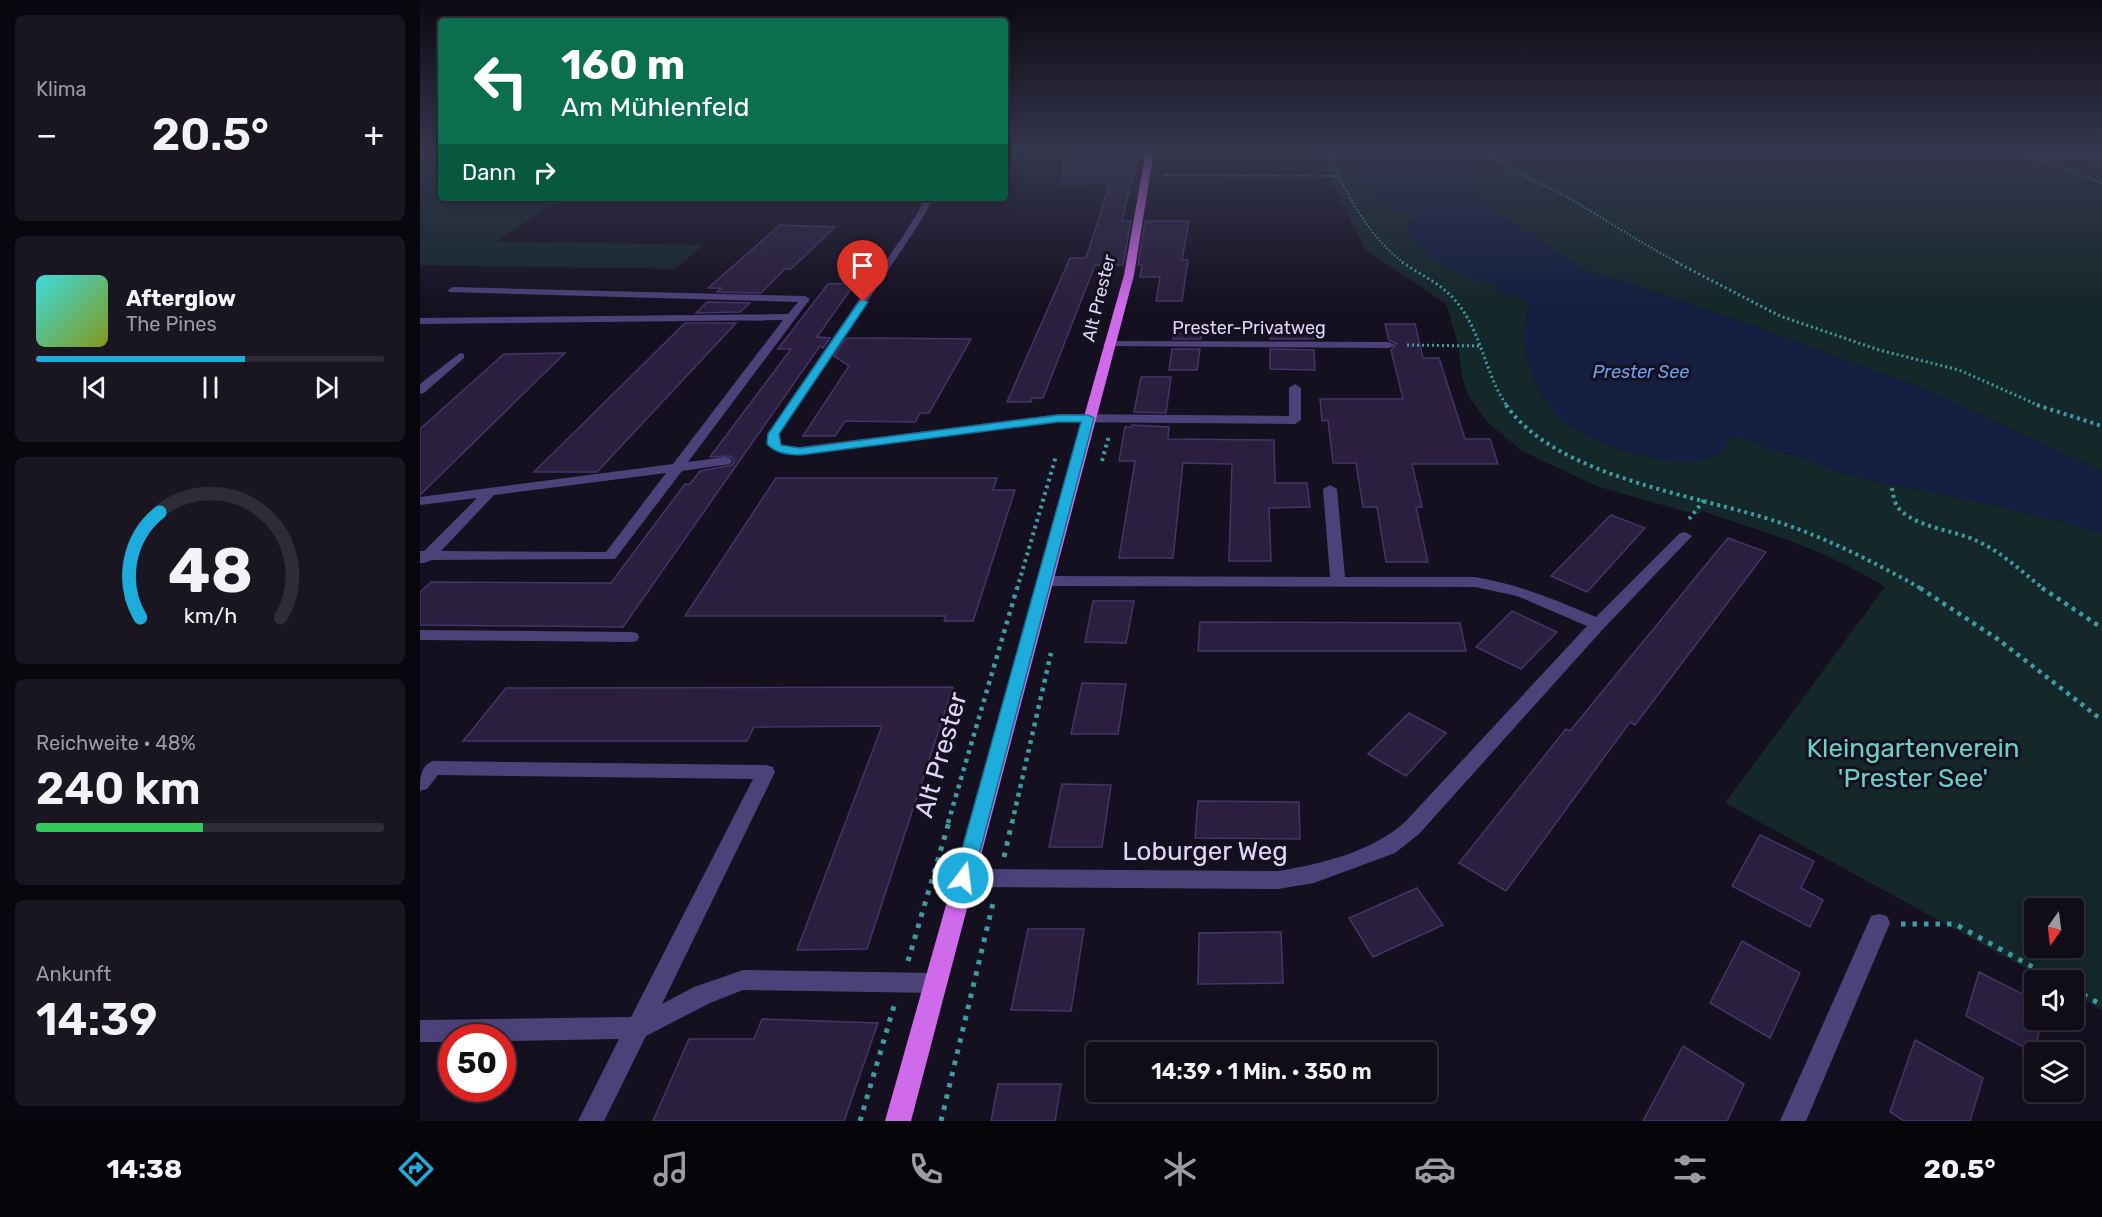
<!DOCTYPE html>
<html lang="de">
<meta charset="utf-8">
<style>
:root{--surface:#100c18;--page:#191521;--text:#f1f3f6;--muted:#9c9ba2;--line:#302c37;--accent:#1eacdc}
body{margin:0;font-family:Rubik,sans-serif;background:var(--page);color:var(--text);height:100vh;display:flex;flex-direction:column;font-size:22px;white-space:nowrap}
*{box-sizing:border-box;margin:0}
p{font-size:20px;color:var(--muted)}
.icon{flex:none;width:33px;height:33px;fill:none;stroke:currentColor;stroke-width:2;stroke-linecap:round;stroke-linejoin:round}
.map{position:relative;flex:1;overflow:hidden}
.sheet{display:flex;flex-direction:column;gap:15px;padding:15px;background:#09070d;width:420px}
.sheet>*{flex:none}
.banner{position:absolute;left:18px;top:18px;width:570px;height:183px;border-radius:6px;box-shadow:0 3px 15px #0003,0 0 0 2px var(--line);background:#0b6e4f;color:#fff;overflow:hidden}
.needle{width:39px;rotate:194deg}
.tools{position:absolute;left:1604px;top:898px;display:grid;gap:12px}
.tools a{display:grid;place-items:center;width:60px;height:60px;border-radius:6px;background:var(--surface);box-shadow:0 3px 15px #0003,0 0 0 2px var(--line);font-size:30px}
.speed{position:absolute;left:18px;top:1024px;display:flex;gap:12px;font-size:30px;font-weight:700;text-align:center}
.speed>*{display:grid;place-content:center;width:78px;height:78px;border-radius:50%;background:var(--surface);box-shadow:0 3px 15px #0003,0 0 0 2px var(--line);line-height:1}
.speed .limit{border:9px solid #d22;background:#fff;color:#111}
.pin{position:absolute;display:grid;place-items:center;width:51px;height:51px;color:#fff;margin:-62px -26px;border-radius:50% 50% 50% 0;rotate:-45deg;box-shadow:0 0 6px #0007}
.pin .icon{rotate:45deg}
.me{position:absolute;width:66px;margin:-33px;rotate:15deg;stroke-linejoin:round;filter:drop-shadow(0 0 4px #0008)}
.turn{display:flex;align-items:center;gap:21px;height:126px;padding:0 24px;font-size:27px}
.turn .icon{width:78px;height:78px;stroke-width:2.5}
.turn b{display:block;font-size:42px;line-height:51px}
.then{display:flex;align-items:center;height:57px;padding:0 24px;background:#0003;gap:12px;font-size:22px}
.big{font-size:45px;font-weight:600;line-height:1.1}
.sheet .widget{flex:1;display:flex;flex-direction:column;justify-content:center;gap:9px;min-width:0;padding:0 21px;border-radius:9px;background:var(--page)}
.sheet .dial{align-items:center;gap:0}
.dial svg{height:156px;overflow:visible;fill:none;stroke:var(--line);stroke-width:7;stroke-linecap:round;text-anchor:middle}
.dial text{fill:var(--text);stroke:none}
.song{display:flex;align-items:center;gap:18px}
.cover{width:72px;height:72px;border-radius:9px;background:linear-gradient(135deg,hsl(180 70% 55%),hsl(70 70% 35%))}
.played{height:6px;border-radius:3px;background:linear-gradient(90deg,var(--accent) 60%,var(--line) 60%)}
.keys{display:flex;justify-content:space-around;direction:ltr}
.heat{display:flex;justify-content:space-between;align-items:center;font-size:33px;direction:ltr}
.charge{height:9px;border-radius:4px;background:linear-gradient(90deg,#34c759 48%,var(--line) 0)}
.trip{position:absolute;left:666px;top:1042px;width:351px;height:60px;border-radius:6px;background:var(--surface);box-shadow:0 3px 15px #0003,0 0 0 2px var(--line);font-weight:600;line-height:60px;text-align:center}
.tab-bar{display:flex;height:96px;justify-content:space-around;align-items:center;background:#06050a;color:var(--muted)}
.tab-bar .icon{width:42px;height:42px}
.tab-bar .current{color:var(--accent)}
.tab-bar b{font-size:27px;color:var(--text)}
main{display:flex;flex:1;min-height:0}
.map>svg:first-child{display:block}
.green{fill:#142729;fill-rule:evenodd}
.water{fill:#141e40}
.building{fill:#2a1f3e;stroke:#463467;stroke-width:1.5}
.lines{fill:none;stroke-linecap:round;stroke-linejoin:round}
.path-far4{stroke:#3e9ba4;stroke-width:2;stroke-dasharray:1.5 2;stroke-linecap:butt}
.path-far3{stroke:#3e9ba4;stroke-width:3;stroke-dasharray:2 3;stroke-linecap:butt}
.path-far2{stroke:#3e9ba4;stroke-width:4;stroke-dasharray:3 4;stroke-linecap:butt}
.path-far1{stroke:#3e9ba4;stroke-width:4.5;stroke-dasharray:4 5;stroke-linecap:butt}
.path{stroke:#3e9ba4;stroke-width:5;stroke-dasharray:4.5 7;stroke-linecap:butt}
.minor{fill:#4c4179;fill-rule:evenodd}
.major{fill:#cf6aeb;fill-rule:evenodd}
.route{fill:#1eacdc;stroke:#14708f;stroke-width:1.5}
.labels{text-anchor:middle;dominant-baseline:central;stroke-width:6;stroke-linejoin:round;paint-order:stroke}
.far-street-label{font-size:18px;fill:#dfd5f9;stroke:#151020}
.far-water-label{font-size:18px;font-style:italic;fill:#70a0ec;stroke:#151020}
.near-park-label{font-size:26px;fill:#6bcfc6;stroke:#151020}
.near-street-label{font-size:26px;fill:#dfd5f9;stroke:#151020}
</style>
<main>
<section class="sheet">
<div class="widget"><p>Klima</p>
<div class="heat"><a>−</a><b class="big">20.5°</b><a>+</a></div>
</div>
<div class="widget">
<div class="song"><i class="cover"></i><div><b>Afterglow</b><p>The Pines</p></div></div>
<div class="played"></div>
<div class="keys"><svg class="icon" aria-label="previous" viewBox="0 0 24 24"><path d="M18 5L8 12l10 7zM5 5v14"/></svg><svg class="icon" aria-label="pause" viewBox="0 0 24 24"><path d="M8 5v14M16 5v14"/></svg><svg class="icon" aria-label="next" viewBox="0 0 24 24"><path d="M6 5l10 7-10 7zM19 5v14"/></svg></div>
</div>
<div class="widget dial"><svg viewBox="0 0 100 80">
<path d="M14 69A42 42 0 1 1 86 69"/>
<path d="M14 69A42 42 0 0 1 24 15" stroke="#1eacdc"/>
<text x="50" y="56" font-size="32" font-weight="700">48</text>
<text x="50" y="72" font-size="11">km/h</text>
</svg></div>
<div class="widget"><p>Reichweite · 48%</p><b class="big">240 km</b><div class="charge"></div></div>
<div class="widget"><p>Ankunft</p><b class="big">14:39</b></div>
</section>
<div class="map">
<svg width="1682" height="1121" viewBox="0 0 1682 1121">
<rect width="100%" height="100%" fill="#151020"/>
<g class="green">
<path d="M0,150H21V198H144L76,241L283,245L255,269L0,265Z"/>
<path d="M895,150H929L963,203L970,208L997,216V219L988,225L1014,259L1061,282L1073,283L1084,293L1110,301C1109,311 1105,319 1104,328C1102,350 1111,376 1122,395C1127,404 1137,416 1146,423C1175,445 1290,489 1309,438L1321,437L1350,450L1377,456L1444,479L1570,504L1652,524L1682,533V1010L1653,994V981H1629L1305,803L1465,587C1406,550 1348,533 1282,511L1278,515L1179,487L1104,452L1070,425L1049,397L1042,378L1038,343L1026,304L946,250ZM1614,909H1653V948H1614Z"/>
<path d="M1040,150H1682V471L1504,389L1333,326L1205,282L1167,272L1059,201Z"/>
</g>
<path class="water" d="M929,150H1040L1059,201L1167,272L1205,282L1333,326L1504,389L1682,471V533L1651,524L1570,504L1444,479L1414,471L1371,454L1350,450L1321,437L1309,438C1296,491 1171,443 1144,422C1136,416 1129,406 1124,397C1112,379 1101,350 1104,328C1106,319 1109,311 1109,301L1084,293L1073,283L1061,282L1014,259L998,247L986,228L997,219V217L965,205Z"/>
<g class="building">
<path d="M694,150H719L702,221H711L703,265H675L623,398H612L611,402H587L650,258H666L690,183L642,184L643,161L683,159L685,153H694Z"/>
<path d="M725,221H769L762,260H768L762,301H736L740,277H720L722,265H718Z"/>
<path d="M360,225L415,227L371,269H365L341,293L297,292L301,288H288Z"/>
<path d="M435,283L397,337L410,338L403,348L400,346L203,627L0,625V592L11,582L191,583L265,484H270L280,471L312,465L314,460L310,456L290,457L371,349H358L408,284Z"/>
<path d="M287,302L330,303L320,312L276,313Z"/>
<path d="M265,323H316L177,472H114Z"/>
<path d="M965,324H995L1003,358H1019L1045,439H1070L1078,464H992L1002,507H996L1008,562H966L957,507H943L936,463H913L908,420L902,421L900,399H983L971,350L977,344L969,340Z"/>
<path d="M755,327H782L781,339H753Z"/>
<path d="M850,327H893L894,339H850Z"/>
<path d="M426,338H450L551,339L509,413H500L495,422L425,421L415,436H383L429,366L414,356Z"/>
<path d="M752,349H780L777,370H749Z"/>
<path d="M850,349L894,350L895,370L850,369Z"/>
<path d="M145,353L0,495V429L84,354Z"/>
<path d="M721,377H751L746,413L714,412Z"/>
<path d="M712,425L749,427L748,439L854,440L855,483H887L890,507L849,508L851,561H809L812,464L763,463L753,558H699L715,461H699L705,427H712Z"/>
<path d="M356,478H577L573,490H595L553,621H524L526,616H265Z"/>
<path d="M1191,515L1225,528L1167,592L1131,576Z"/>
<path d="M1308,538L1346,552L1215,725L1210,722L1086,891L1039,863L1146,729L1150,731Z"/>
<path d="M673,601H714L706,643L665,642Z"/>
<path d="M1092,611L1137,632L1101,669L1056,647Z"/>
<path d="M780,622L1040,623L1046,651H778Z"/>
<path d="M662,683L706,684L698,734H651Z"/>
<path d="M533,687L447,949L377,950L462,726L334,727L327,741H43L86,688Z"/>
<path d="M989,713L1026,733L986,776L948,754Z"/>
<path d="M642,784L691,785L682,847H629Z"/>
<path d="M778,801L879,802L880,839L775,838Z"/>
<path d="M1340,835L1394,861L1381,888L1403,900L1390,927L1312,886Z"/>
<path d="M997,888L1023,925L953,957L929,918Z"/>
<path d="M608,929H664L651,1011L591,1010Z"/>
<path d="M861,932L863,983L778,984L779,933Z"/>
<path d="M1322,941L1380,973L1350,1038L1290,1003Z"/>
<path d="M1559,972L1614,1000V1020H1622L1614,1053L1546,1016Z"/>
<path d="M342,1019L458,1023L424,1121H233L269,1039H334Z"/>
<path d="M1495,1040L1563,1078L1550,1121H1484L1470,1112Z"/>
<path d="M1263,1046L1324,1084L1307,1121H1223Z"/>
<path d="M578,1084H641L635,1121H571Z"/>
</g>
<g class="lines">
<g class="path-far4">
<path d="M906,150C926,191 946,235 984,263"/>
<path d="M1065,150C1091,173 1122,182 1152,200C1188,221 1222,244 1259,263"/>
<path d="M1585,150L1638,166L1682,183"/>
<path d="M1611,157L1682,160"/>
<path d="M743,175L918,176"/>
</g>
<g class="path-far3">
<path d="M982,262C999,274 1020,283 1034,299C1062,330 1064,373 1087,406"/>
<path d="M1256,262L1360,316L1459,350L1539,370L1620,406"/>
<path d="M987,345L1062,346"/>
</g>
<g class="path-far2">
<path d="M1086,405C1137,478 1278,495 1358,522C1409,539 1456,563 1502,589"/>
<path d="M1617,405L1682,426"/>
<path d="M682,461L689,436"/>
<path d="M1472,488C1473,494 1474,501 1477,506C1491,527 1535,530 1557,541C1582,552 1603,573 1624,589"/>
<path d="M1269,519L1285,499"/>
<path d="M597,589L636,456"/>
</g>
<g class="path-far1">
<path d="M1500,588L1579,640L1682,720"/>
<path d="M1622,588L1682,628"/>
<path d="M528,823L597,588"/>
<path d="M592,823L631,653"/>
</g>
<g class="path">
<path d="M584,857L592,822"/>
<path d="M1481,924H1535L1638,981"/>
<path d="M488,961L529,822"/>
<path d="M1653,989L1682,1005"/>
<path d="M440,1121L474,1006"/>
<path d="M521,1121L574,899"/>
</g>
<g class="minor">
<path d="M506,198H514L495,230L359,434V443L366,446L379,447L640,414L869,416V388L875,384L881,388V420L875,424L640,422L379,455C367,455 355,454 347,444V434L487,230Z"/>
<path d="M33,287L385,296L390,299L268,462L305,457L310,458L312,461L310,464L262,471L195,559L12,560L4,563H0V551H4L57,498L0,505V497L253,464L363,320L0,324V318L368,314L378,302L29,292L28,290ZM246,473L186,552L21,551L74,495Z"/>
<path d="M689,341L969,342L975,345L969,348L685,346L683,344Z"/>
<path d="M40,353L44,354V358L4,393L0,394V384Z"/>
<path d="M910,485L917,489L925,577H1055C1098,584 1136,600 1176,617L1260,533L1265,532L1272,536L1184,628L999,834L975,853L894,883L858,889L543,887L536,884L533,878L536,872L543,869L858,871C902,864 951,852 985,822L1167,626L1097,596L1055,587L624,586L616,581L624,576L910,577L903,489Z"/>
<path d="M0,630L211,632L217,633L219,637L217,641L211,642L0,640Z"/>
<path d="M13,761L346,765L353,767L355,772L242,1004L274,987L323,970L515,973L523,976L526,983L523,990L515,993L323,990L290,1003L226,1036L184,1121H158L199,1039L82,1041V1038H32V1042H0V1020L211,1017L333,779L18,775L7,789L0,791C0,778 0,766 13,761Z"/>
<path d="M1459,914L1467,916L1470,923L1386,1121H1360L1448,923L1451,916Z"/>
</g>
<path class="major" d="M726,150H734L714,275L491,1121H465L704,275Z"/>
</g>
<linearGradient id="sky" x2="0" y2="1"><stop stop-color="#0c0912"/><stop offset="0.49" stop-color="#35374e"/><stop offset="1" stop-color="#35374e" stop-opacity="0"/></linearGradient>
<rect width="1682" height="307" fill="url(#sky)"/>
<path class="route" d="M443,299L448,302L359,434L361,445L380,448L638,415H668L674,418L553,878L550,883L543,885L536,883L534,878L661,422H638L380,455C367,455 355,453 347,444L348,434L440,300Z"/>
<g class="labels">
<g class="far-street-label">
<text transform="translate(679 298) rotate(-76)">Alt Prester</text>
<text x="829" y="328">Prester-Privatweg</text>
</g>
<g class="far-water-label">
<text x="1221" y="372">Prester See</text>
</g>
<g class="near-park-label">
<text x="1493" y="748">Kleingartenverein<tspan x="1493" dy="30">'Prester See'</tspan></text>
</g>
<g class="near-street-label">
<text transform="translate(521 755) rotate(-74)">Alt Prester</text>
<text x="785" y="851">Loburger Weg</text>
</g>
</g>
</svg>
<div class="tools">
<a><svg class="needle" viewBox="-14 -14 28 28"><path d="M0-13l5 13h-10z" fill="#e53935"/><path d="M0 13l5-13h-10z" fill="#9c9ba2"/></svg></a>
<a><svg class="icon" aria-label="sound" viewBox="0 0 24 24"><path d="M4 9h4l5-4v14l-5-4H4zM17 9q2 3 0 6"/></svg></a>
<a><svg class="icon" aria-label="layers" viewBox="0 0 24 24"><path d="M12 4l9 5-9 5-9-5zM3 14l9 5 9-5"/></svg></a>
</div>
<div class="speed"><div class="limit">50</div></div>
<div class="pin" style="left:443px;top:302px;background:#d93025"><svg class="icon" aria-label="arrive" viewBox="0 0 24 24"><path d="M6 21V4h12l-3 4 3 4H6"/></svg></div>
<svg class="me" style="left:543px;top:878px" viewBox="-20 -20 40 40"><circle r="17" fill="#1eacdc" stroke="#fff" stroke-width="3"/><path d="M0-11L8 9 0 5-8 9z" fill="#fff"/></svg>
<div class="trip">14:39 · 1 Min. · 350 m</div>
<div class="banner">
<div class="turn"><svg class="icon" aria-label="left" viewBox="0 0 24 24"><path d="M17 20v-9H6M10 6l-5 5 5 5"/></svg><div><b>160 m</b>Am Mühlenfeld</div></div>
<div class="then">Dann<svg class="icon" aria-label="right" viewBox="0 0 24 24"><path d="M7 20v-9h11M14 6l5 5-5 5"/></svg></div>
</div>
</div>
</main>
<nav class="tab-bar">
<b>14:38</b>
<svg class="icon current" aria-label="directions" viewBox="0 0 24 24"><path d="M12 3l9 9-9 9-9-9zM9 14v-3h6M13 9l2 2-2 2"/></svg>
<svg class="icon" aria-label="music" viewBox="0 0 24 24"><path d="M9 18V5l10-2v13"/><circle cx="6" cy="18" r="3"/><circle cx="16" cy="16" r="3"/></svg>
<svg class="icon" aria-label="phone" viewBox="0 0 24 24"><path d="M5 4h4l2 5-3 2q2 4 5 5l2-3 5 2v4C11 20 4 13 5 4z"/></svg>
<svg class="icon" aria-label="climate" viewBox="0 0 24 24"><path d="M12 3v18M4 7l16 10M4 17L20 7"/></svg>
<svg class="icon" aria-label="car" viewBox="0 0 24 24"><path d="M5 17H2v-5l4-1 3-4h7l3 4 3 1v5h-3M9 17h6M6 11h13"/><circle cx="7" cy="17" r="2"/><circle cx="17" cy="17" r="2"/></svg>
<svg class="icon" aria-label="filters" viewBox="0 0 24 24"><path d="M4 7h16M4 17h16"/><circle cx="9" cy="7" r="2"/><circle cx="15" cy="17" r="2"/></svg>
<b>20.5°</b>
</nav>
